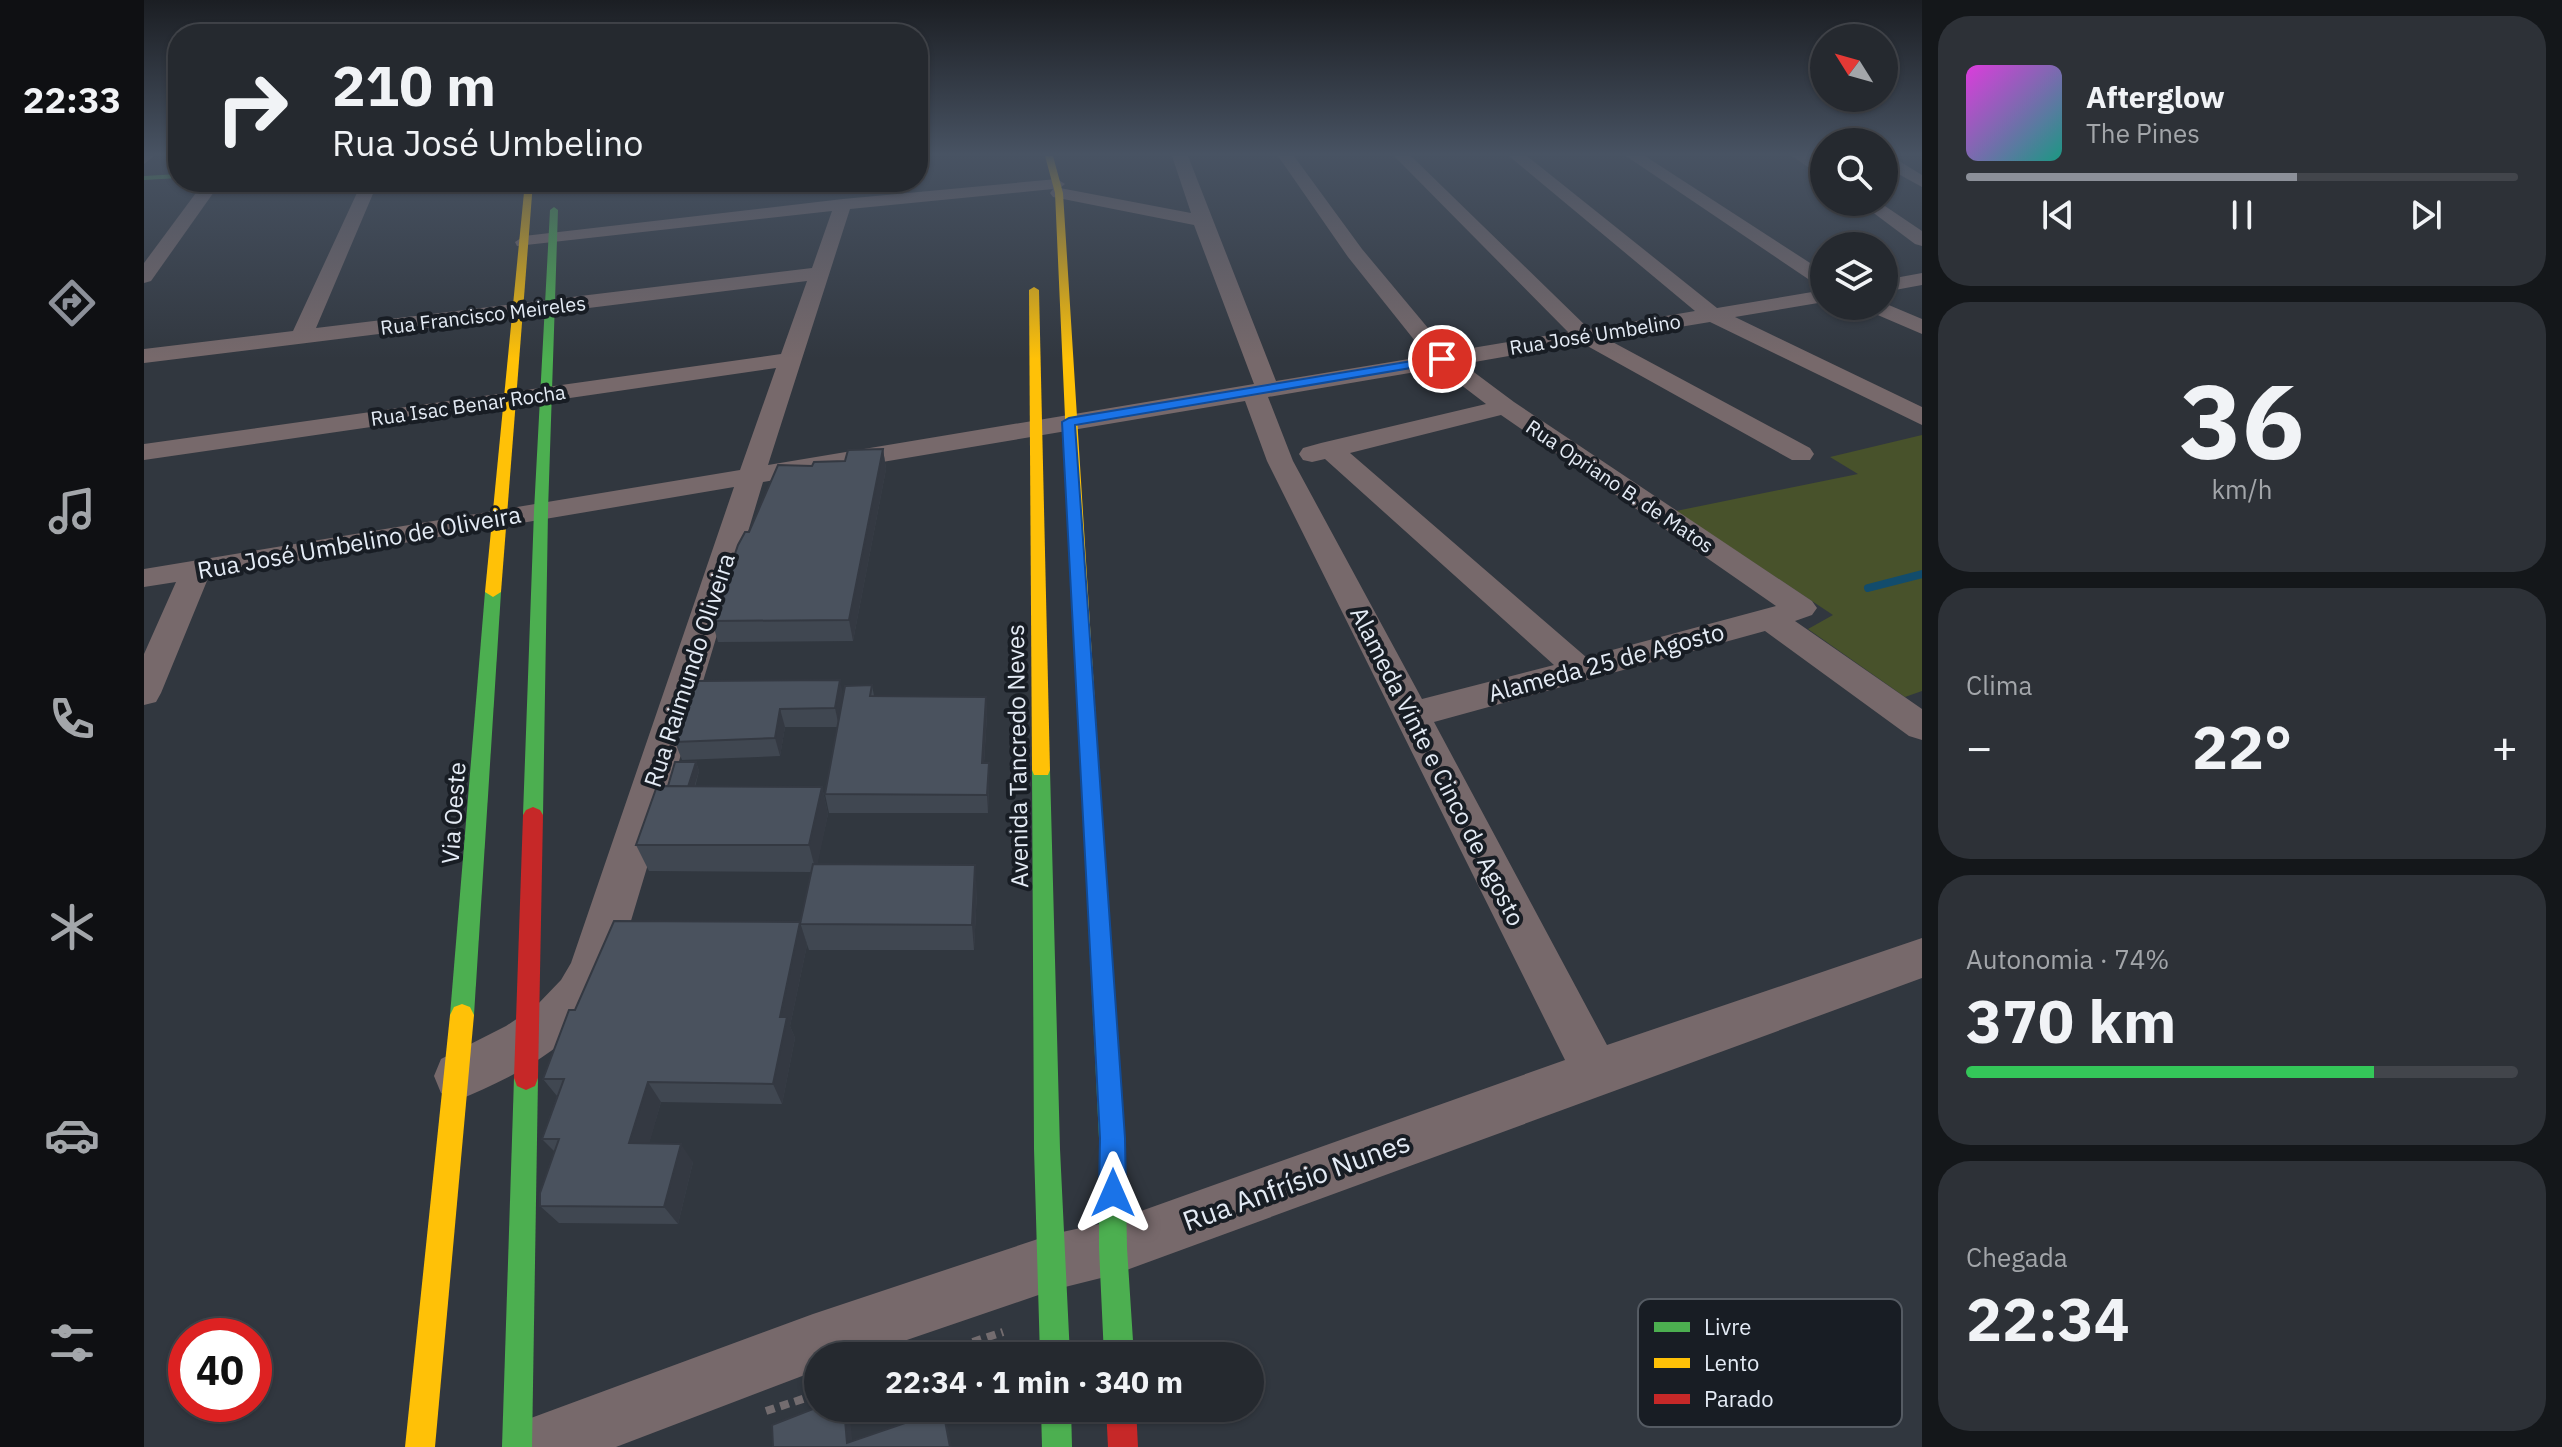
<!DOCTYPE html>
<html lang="pt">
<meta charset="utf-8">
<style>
:root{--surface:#25292f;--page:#2d3137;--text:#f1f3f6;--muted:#a3a6aa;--line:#42454b;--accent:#8c9099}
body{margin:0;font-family:"IBM Plex Sans",sans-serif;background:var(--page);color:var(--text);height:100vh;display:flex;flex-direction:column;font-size:30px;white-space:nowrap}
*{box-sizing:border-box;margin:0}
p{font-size:26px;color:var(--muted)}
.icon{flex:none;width:44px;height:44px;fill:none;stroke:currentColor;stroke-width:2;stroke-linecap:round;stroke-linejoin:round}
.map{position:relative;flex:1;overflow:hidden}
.details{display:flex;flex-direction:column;gap:16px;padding:16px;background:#14171a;width:640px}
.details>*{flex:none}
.guide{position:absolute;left:24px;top:24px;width:760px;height:168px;border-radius:32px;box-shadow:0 2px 6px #0004,0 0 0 2px var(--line);background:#25292f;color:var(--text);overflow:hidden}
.needle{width:52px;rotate:307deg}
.fabs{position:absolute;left:1666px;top:24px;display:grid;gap:16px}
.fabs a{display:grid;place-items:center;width:88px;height:88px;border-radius:50%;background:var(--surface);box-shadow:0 2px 6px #0004,0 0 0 2px var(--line);font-size:40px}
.speed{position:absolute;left:24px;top:1318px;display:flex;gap:16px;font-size:40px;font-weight:700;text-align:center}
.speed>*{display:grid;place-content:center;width:104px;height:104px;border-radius:50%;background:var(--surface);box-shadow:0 2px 6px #0004,0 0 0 2px var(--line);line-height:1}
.speed .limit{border:12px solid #d22;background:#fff;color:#111}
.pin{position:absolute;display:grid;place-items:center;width:68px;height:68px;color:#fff;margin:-34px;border:4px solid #fff;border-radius:50%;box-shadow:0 2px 8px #0007}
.me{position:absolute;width:88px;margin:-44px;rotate:0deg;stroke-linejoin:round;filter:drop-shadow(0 0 6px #0008)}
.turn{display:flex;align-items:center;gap:28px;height:168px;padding:0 32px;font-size:36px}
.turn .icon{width:104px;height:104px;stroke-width:2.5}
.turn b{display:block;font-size:56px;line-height:68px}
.big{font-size:60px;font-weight:800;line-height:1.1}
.details .widget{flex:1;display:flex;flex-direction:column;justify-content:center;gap:12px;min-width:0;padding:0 28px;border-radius:32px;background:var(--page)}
.details .dial{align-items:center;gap:0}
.dial b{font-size:104px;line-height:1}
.song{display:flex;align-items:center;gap:24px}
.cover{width:96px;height:96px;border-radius:12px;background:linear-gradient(135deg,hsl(300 70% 55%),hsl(170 70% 35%))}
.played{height:8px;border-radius:4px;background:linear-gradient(90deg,var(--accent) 60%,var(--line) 60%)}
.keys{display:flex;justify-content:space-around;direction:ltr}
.heat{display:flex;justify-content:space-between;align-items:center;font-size:44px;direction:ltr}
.charge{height:12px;border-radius:6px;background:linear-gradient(90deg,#34c759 74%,var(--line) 0)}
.trip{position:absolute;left:660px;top:1342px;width:460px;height:80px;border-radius:40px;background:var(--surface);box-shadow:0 2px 6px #0004,0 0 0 2px var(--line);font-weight:800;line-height:80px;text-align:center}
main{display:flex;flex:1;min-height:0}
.tab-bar{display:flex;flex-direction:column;width:144px;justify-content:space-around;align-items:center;background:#0f1013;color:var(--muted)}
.tab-bar .icon{width:56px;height:56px}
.tab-bar .on{color:var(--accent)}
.tab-bar b{font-size:36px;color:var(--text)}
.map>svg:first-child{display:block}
.green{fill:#48522b}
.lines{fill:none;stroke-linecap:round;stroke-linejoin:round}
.stream{stroke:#124c6c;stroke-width:8}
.path{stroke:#736c6f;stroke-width:8;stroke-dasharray:9 6;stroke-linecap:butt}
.street{fill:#77696b;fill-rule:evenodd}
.fast{fill:#4caf50;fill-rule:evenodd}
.slow{fill:#ffc107;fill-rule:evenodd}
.jam{fill:#c62828;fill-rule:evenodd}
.wall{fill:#404751}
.shaded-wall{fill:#343942}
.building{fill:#4a525e;stroke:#343942;stroke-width:2}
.route{fill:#1a73e8;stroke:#114b97;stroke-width:2}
.labels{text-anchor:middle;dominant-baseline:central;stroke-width:8;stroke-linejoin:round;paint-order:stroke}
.far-street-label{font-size:20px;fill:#e4ebf5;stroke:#181d24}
.street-label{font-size:24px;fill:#e4ebf5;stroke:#181d24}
.near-street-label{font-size:28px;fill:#e4ebf5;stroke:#181d24}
.key{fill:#181d24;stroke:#555b63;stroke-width:2}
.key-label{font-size:22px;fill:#e4ebf5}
</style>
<main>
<nav class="tab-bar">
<b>22:33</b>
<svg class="icon on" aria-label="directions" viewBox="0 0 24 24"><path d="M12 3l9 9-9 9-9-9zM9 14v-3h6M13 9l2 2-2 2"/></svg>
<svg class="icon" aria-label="music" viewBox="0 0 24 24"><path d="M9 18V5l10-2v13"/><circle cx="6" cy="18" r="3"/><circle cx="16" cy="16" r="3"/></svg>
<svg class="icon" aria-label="phone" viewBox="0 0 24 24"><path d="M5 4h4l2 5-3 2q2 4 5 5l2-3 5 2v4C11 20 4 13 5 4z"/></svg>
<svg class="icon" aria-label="climate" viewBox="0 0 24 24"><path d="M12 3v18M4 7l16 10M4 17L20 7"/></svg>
<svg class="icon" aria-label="car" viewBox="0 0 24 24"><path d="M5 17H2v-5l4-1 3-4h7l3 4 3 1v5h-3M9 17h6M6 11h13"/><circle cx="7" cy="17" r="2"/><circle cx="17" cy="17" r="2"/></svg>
<svg class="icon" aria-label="filters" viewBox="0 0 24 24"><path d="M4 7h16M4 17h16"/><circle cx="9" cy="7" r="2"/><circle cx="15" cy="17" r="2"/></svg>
</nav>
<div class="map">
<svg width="1778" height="1447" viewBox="0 0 1778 1447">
<rect width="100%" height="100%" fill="#31373f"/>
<path class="green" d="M1778,435V691L1761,697L1664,629L1689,615L1532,511L1714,474L1686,457Z"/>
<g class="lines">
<path class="stream" d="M1724,588L1778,574"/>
<g class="path">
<path d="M786,1356L859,1332"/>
<path d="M622,1411L674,1394"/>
</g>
<g class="street">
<path d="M0,156H10L0,164Z"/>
<path d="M1028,156H1044L1132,381L1283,356L1204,257L1134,156H1150L1218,249L1304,352L1424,332L1250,156H1267L1445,329L1551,311L1365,156H1383L1573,308L1680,290V302L1591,317L1778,407V425L1566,322L1463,339L1666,448L1670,454L1666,460H1648L1438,343L1319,364L1370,402L1668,601L1673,608L1668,615L1651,621L1778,709V740L1765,736L1621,631L1290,722L1463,1045L1778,938V978L969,1275L909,1290L716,1356H674V1370L472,1447H359L368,1425L669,1314L909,1234L969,1221L1421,1060L1123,461L1101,401L619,482L480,944C471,965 464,987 451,1006C421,1052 363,1080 314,1100L297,1093L290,1076L297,1059L362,1026L392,1006L417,980L427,963L590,487L65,576L17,693L12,702L0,705V654L32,582L0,587V569L596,470L632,368L0,460V444L637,354L663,281L0,363V349L149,331L218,182H234L172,328L668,268L688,211L373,246L371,242L380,236L699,199L913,179L921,184L916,188L1047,213ZM909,189L906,193L909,197L1050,225L1110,384L624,465L706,209ZM1295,368L1342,404L1177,443L1159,448L1155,454L1159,460L1168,462L1181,459L1410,665L1278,699L1149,461L1124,397ZM1357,415L1632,606L1442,657L1206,453Z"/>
<path d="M1482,156H1501L1680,272V287L1673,285Z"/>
<path d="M1648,156H1667L1680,166V178Z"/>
<path d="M1740,156H1747L1778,175V187L1740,166Z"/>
<path d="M60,182H77L7,281L0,283V263Z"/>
<path d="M379,182H423C414,190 392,191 379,189Z"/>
<path d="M1715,202H1735L1778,231V246L1771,244Z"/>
<path d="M1778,273V285L1740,292V280Z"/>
<path d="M1740,303L1778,319V334L1722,310L1718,306H1740Z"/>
</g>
<g class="fast">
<path d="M34,174V178L0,180V176Z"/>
<path d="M410,207L414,210L404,511L399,815L396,820L389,823L382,820L379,815L390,511L406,210Z"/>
<path d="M349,587L357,592L330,1015L326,1023L318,1026L310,1023L306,1015L341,592Z"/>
<path d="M945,746L952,748L954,753L981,1138L983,1248L990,1356H960L955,1248V1138L936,753L938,748Z"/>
<path d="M897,763L904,765L906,770L916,1149L926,1356H896L890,1149L888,770L890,765Z"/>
<path d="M382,1066L391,1070L394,1078L388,1447H358L370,1078L373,1070Z"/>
<path d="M897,1408H927L928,1447H898Z"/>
</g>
<g class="slow">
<path d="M901,156H909L919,193L954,753L952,758H938L936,753L911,193Z"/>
<path d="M381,182H389L357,592L349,597L341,592Z"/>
<path d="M890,287L895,290L906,770L904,775H890L888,770L885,290Z"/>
<path d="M318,1004L326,1007L330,1015L291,1447H261L306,1015L310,1007Z"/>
</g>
<g class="jam">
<path d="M389,807L396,810L399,815L394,1078L391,1086L382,1090L373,1086L370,1078L379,815L382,810Z"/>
<path d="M962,1408H992L994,1447H964Z"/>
</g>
</g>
<g class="wall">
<path d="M739,449L742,469L709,641L574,642L568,621L605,532L668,466L701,461Z"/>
<path d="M552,681L699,696L728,685L730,696L842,697L843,715L840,763L845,782L844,813H685L681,794L693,727H641L636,756L538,760L531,742Z"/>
<path d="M552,762L555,771L551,787H678L684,814L673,864L833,891L830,950H665L656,924L668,872L505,871L492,845L524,786Z"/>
<path d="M656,922L663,945L646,1026L651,1038L638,1104L517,1102L505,1143L549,1162L534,1224L415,1223L396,1206L411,1152L398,1139L413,1096L399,1079L431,1010Z"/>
</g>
<g class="shaded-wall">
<path d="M739,449L742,469L709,641L705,620Z"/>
<path d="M696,680L700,698L695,727L691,708Z"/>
<path d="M842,697L843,715L839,782L838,763Z"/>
<path d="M636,709L641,727L636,756L631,738Z"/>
<path d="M552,762L555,771L544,808L541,799Z"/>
<path d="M845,763V782L844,813L843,795Z"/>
<path d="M678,787L684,814L672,872L665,845Z"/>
<path d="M831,865L833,891L830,950L828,925Z"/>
<path d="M656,922L663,945L646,1026L651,1038L638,1104L629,1084L636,1017Z"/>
<path d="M504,1082L517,1102L500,1162L485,1143Z"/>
<path d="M537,1144L549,1162L534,1224L520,1207Z"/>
<path d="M700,1408H705L709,1447L703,1443Z"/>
<path d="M799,1410L802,1418L808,1447H806Z"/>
</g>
<g class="building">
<path d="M739,449L705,620L568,621L594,545L601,532H605L634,465L668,466L670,462L701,461L704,450Z"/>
<path d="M696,680L691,708L636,709L631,738L531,742L552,681Z"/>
<path d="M728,685L726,696L842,697L838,763H845L843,795L681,794L701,686Z"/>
<path d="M531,762H552L544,787L524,786Z"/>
<path d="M513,786L678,787L665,845H492Z"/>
<path d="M669,864L831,865L828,925L656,924Z"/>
<path d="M470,921L656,922L636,1017H643L629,1084L504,1082L485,1143L537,1144L520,1207L396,1206V1193L415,1139H398L420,1079H399L425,1010H431Z"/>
<path d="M674,1407V1408H700L703,1443L799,1410L806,1447H629L628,1425Z"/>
</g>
<linearGradient id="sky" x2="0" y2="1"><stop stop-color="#1b1e23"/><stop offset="0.43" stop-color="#485363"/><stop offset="1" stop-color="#485363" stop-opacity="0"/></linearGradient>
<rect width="1778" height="359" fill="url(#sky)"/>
<path class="route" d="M1298,356L1304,359L1302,362L931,425L981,1138L982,1193L978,1202L969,1206L959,1202L955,1193L956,1138L918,422L925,418Z"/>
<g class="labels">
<g class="far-street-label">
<text transform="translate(339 315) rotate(-7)">Rua Francisco Meireles</text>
<text transform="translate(1451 334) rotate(-9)">Rua José Umbelino</text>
<text transform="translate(324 405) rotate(-8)">Rua Isac Benar Rocha</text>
<text transform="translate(1476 486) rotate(34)">Rua Opriano B. de Matos</text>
</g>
<g class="street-label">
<text transform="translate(215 542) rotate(-10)">Rua José Umbelino de Oliveira</text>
<text transform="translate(1462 662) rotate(-15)">Alameda 25 de Agosto</text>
<text transform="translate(545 670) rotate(-72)">Rua Raimundo Oliveira</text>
<text transform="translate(873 756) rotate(-91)">Avenida Tancredo Neves</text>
<text transform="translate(1294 766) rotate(63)">Alameda Vinte e Cinco de Agosto</text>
<text transform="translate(309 813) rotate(-86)">Via Oeste</text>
</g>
<g class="near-street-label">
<text transform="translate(1152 1181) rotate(-20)">Rua Anfrísio Nunes</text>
</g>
</g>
<rect x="1494" y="1299" width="264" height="128" rx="12" class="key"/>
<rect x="1510" y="1322" width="36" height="10" fill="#4caf50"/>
<rect x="1510" y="1358" width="36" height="10" fill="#ffc107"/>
<rect x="1510" y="1394" width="36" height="10" fill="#c62828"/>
<g class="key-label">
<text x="1560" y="1335">Livre</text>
<text x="1560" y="1371">Lento</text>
<text x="1560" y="1407">Parado</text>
</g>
</svg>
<div class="fabs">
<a><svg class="needle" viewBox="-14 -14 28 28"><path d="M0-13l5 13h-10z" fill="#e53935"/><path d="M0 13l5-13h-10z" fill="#a3a6aa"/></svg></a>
<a><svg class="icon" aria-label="search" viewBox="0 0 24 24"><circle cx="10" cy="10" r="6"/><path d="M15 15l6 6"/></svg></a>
<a><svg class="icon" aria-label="layers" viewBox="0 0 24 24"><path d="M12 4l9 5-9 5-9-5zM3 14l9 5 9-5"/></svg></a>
</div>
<div class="speed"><div class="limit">40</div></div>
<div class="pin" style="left:1298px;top:359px;background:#d93025"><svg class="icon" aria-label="arrive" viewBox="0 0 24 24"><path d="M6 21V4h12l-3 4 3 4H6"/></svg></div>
<svg class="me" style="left:969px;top:1193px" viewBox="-20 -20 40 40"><path d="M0-17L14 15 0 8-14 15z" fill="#1a73e8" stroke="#fff" stroke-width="4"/></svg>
<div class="trip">22:34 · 1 min · 340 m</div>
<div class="guide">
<div class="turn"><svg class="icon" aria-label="right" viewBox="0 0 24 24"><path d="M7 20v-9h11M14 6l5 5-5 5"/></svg><div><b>210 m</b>Rua José Umbelino</div></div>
</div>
</div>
<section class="details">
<div class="widget">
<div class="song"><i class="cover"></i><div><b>Afterglow</b><p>The Pines</p></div></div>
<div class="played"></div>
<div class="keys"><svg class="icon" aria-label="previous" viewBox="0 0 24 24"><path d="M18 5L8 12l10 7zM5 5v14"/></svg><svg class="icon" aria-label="pause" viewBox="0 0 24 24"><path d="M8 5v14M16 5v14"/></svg><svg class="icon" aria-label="next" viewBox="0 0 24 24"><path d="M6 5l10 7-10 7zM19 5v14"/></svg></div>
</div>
<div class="widget dial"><b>36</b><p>km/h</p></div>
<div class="widget"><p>Clima</p>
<div class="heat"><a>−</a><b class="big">22°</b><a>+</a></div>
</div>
<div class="widget"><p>Autonomia · 74%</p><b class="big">370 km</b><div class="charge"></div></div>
<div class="widget"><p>Chegada</p><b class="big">22:34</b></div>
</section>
</main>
